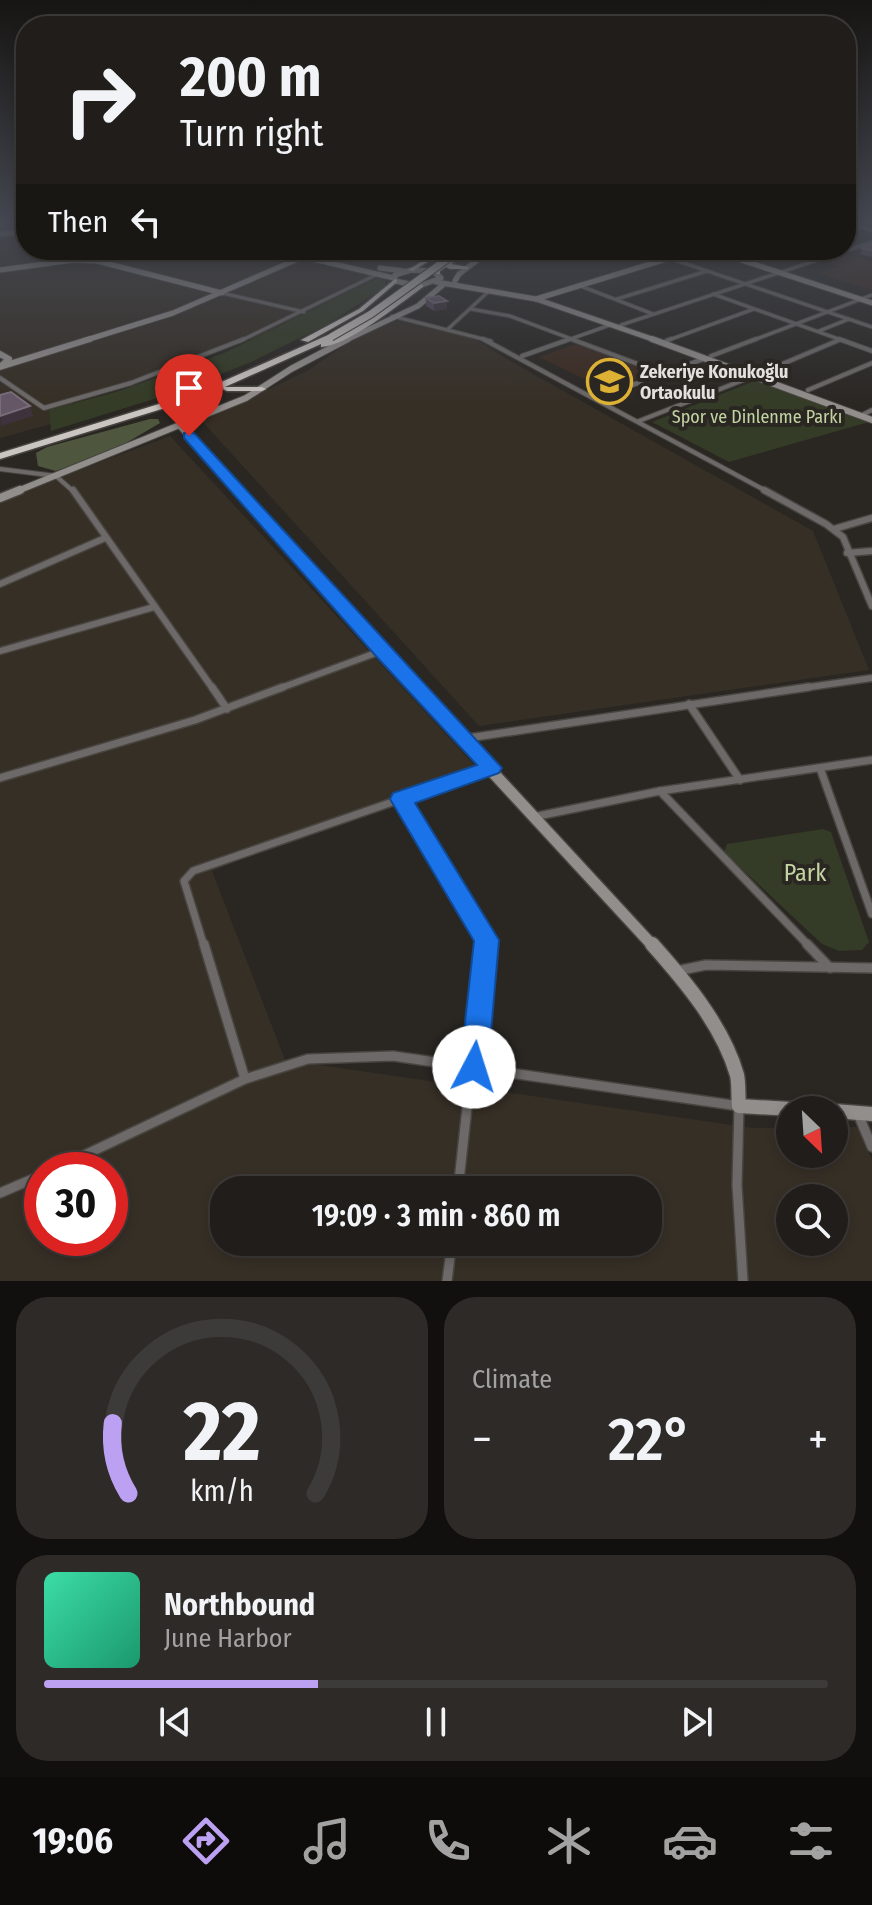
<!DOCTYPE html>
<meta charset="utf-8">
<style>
:root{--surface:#201d1a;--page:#2d2a27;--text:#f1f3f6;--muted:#a2a2a2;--line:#3d3b39;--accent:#bca0f2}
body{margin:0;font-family:"Fira Sans Condensed",sans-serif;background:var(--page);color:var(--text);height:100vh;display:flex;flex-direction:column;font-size:30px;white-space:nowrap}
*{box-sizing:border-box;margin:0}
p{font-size:26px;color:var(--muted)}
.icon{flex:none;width:44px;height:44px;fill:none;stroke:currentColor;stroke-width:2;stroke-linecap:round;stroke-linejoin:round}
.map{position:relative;height:1281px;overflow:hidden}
.side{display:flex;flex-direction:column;gap:16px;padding:16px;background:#12100e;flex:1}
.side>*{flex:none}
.hud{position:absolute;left:16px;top:16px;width:840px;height:244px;border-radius:32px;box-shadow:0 4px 12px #0003,0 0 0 2px var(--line);background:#201d1a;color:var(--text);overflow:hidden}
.needle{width:52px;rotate:155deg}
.controls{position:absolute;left:776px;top:1096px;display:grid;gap:16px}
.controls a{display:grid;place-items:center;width:72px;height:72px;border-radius:50%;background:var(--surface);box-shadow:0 4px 12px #0003,0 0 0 2px var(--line);font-size:40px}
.speed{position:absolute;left:24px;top:1152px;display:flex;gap:16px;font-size:40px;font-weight:700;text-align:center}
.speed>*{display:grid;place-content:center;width:104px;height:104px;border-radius:50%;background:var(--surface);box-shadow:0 4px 12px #0003,0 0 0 2px var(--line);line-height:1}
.speed .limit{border:12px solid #d22;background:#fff;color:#111}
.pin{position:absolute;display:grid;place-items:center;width:68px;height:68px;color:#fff;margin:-82px -34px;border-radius:50% 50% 50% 0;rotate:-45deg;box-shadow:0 0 8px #0007}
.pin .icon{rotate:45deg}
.me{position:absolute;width:88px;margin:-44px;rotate:5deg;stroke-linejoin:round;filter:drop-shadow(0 0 6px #0008)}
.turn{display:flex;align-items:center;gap:28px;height:168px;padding:0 32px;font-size:36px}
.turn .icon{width:104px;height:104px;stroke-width:2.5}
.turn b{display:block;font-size:56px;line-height:68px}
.then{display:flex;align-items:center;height:76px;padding:0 32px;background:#0003;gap:16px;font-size:30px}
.big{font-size:60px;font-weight:600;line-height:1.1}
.side .card{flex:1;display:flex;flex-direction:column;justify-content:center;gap:12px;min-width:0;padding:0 28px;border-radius:32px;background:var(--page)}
.side .dial{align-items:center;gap:0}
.dial svg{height:208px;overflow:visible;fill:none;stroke:var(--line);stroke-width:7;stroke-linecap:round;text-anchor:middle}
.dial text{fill:var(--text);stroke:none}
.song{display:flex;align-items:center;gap:24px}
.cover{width:96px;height:96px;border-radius:12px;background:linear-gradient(135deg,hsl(160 70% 55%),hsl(160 70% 35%))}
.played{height:8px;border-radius:4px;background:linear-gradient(90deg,var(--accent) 35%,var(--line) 35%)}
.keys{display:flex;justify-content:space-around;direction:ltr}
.heat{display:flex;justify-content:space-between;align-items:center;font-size:44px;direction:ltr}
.side .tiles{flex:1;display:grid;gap:16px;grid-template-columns:1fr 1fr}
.card:last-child{grid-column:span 2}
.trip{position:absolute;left:210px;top:1176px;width:452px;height:80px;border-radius:32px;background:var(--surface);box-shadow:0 4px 12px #0003,0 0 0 2px var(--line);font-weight:600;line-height:80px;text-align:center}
.dock{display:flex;height:128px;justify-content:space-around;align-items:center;background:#0d0c0a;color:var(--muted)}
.dock .icon{width:56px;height:56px}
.dock .selected{color:var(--accent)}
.dock b{font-size:36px;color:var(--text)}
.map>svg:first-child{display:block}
.built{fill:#362f26;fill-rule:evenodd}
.education{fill:#3c2b21}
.green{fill:#343b26}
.forest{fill:#4e573e}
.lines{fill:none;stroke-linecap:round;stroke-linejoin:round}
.street-far4-casing{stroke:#484541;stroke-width:5}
.street-far3-casing{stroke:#484541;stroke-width:6}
.street-far2-casing{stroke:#484541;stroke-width:9}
.street-far1-casing{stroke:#484541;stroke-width:10}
.street-casing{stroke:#484541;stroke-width:12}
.secondary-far4-casing{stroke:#484541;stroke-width:7}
.secondary-far3-casing{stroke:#484541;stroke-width:8}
.secondary-far2-casing{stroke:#484541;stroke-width:11}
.secondary-far1-casing{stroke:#484541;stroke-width:14}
.secondary-casing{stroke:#484541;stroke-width:17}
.highway-casing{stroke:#484541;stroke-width:3}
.street-far4{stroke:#6c6968;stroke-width:3}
.street-far3{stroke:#6c6968;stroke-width:4}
.street-far2{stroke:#6c6968;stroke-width:6}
.street-far1{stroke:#6c6968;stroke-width:7}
.street{stroke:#6c6968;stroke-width:9}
.secondary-far4{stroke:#928e8c;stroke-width:5}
.secondary-far3{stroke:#928e8c;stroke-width:6}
.secondary-far2{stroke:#928e8c;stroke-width:8}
.secondary-far1{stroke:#928e8c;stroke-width:11}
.secondary{stroke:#928e8c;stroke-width:14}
.highway{fill:#cbc5c2;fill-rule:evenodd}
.highway-bridge-casing{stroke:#484541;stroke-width:9;stroke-linecap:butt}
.highway-bridge{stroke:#cbc5c2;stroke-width:7}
.wall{fill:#574759}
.shaded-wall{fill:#3e333d}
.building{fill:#665767;stroke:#796d7a;stroke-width:2}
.route{fill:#1a73e8;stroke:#114b97;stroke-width:2}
.labels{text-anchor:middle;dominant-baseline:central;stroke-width:8;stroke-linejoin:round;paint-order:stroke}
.far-poi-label{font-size:18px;font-weight:bold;fill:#e3e1de;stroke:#2a2723;text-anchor:start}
.far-park-label{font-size:18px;fill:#c3d4a2;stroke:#2a2723}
.near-park-label{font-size:24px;fill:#c3d4a2;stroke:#2a2723}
</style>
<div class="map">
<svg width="872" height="1281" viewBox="0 0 872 1281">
<rect width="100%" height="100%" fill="#2a2723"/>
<g class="built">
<path d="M0,224H26V250H444L429,261L383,275L275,331L73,403L54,423L0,438Z"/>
<path d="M390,319L474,338L510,361L813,531L869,670L479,726L202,421L309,370L353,339Z"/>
<path d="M170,436L476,767L212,871L285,1060L752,1128H790V1154H834V1127H859L872,1161V1281H0V500ZM42,1170H110V1238H42ZM224,1190H648V1242H224ZM790,1198H834V1242H790Z"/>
</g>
<g class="education">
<path d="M848,254L872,262V290L819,273L838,267L824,262Z"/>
<path d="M576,344L618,359L654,373L607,390L539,357Z"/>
</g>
<g class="green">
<path d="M378,278L385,280V287L328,324L251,362L170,394L51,431L49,410L119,391L224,353Z"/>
<path d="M759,379L869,422L729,462L652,422Z"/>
<path d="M823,829L831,832L869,942L862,950L839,951L822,944L724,852L727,844Z"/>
</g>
<path class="forest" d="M150,419H158L160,423L121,446L56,471L38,466L36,453L47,447Z"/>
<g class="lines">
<defs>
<g id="street-far4">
<path d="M849,224L872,230"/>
<path d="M0,225L3,224"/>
<path d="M409,250L434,253L438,250"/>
<path d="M793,250L820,258"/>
<path d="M723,254L736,250"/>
<path d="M305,256L316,250"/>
<path d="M669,258L872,327"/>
<path d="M578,285L653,314"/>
<path d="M222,293L304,312"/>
<path d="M713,294L844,341"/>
<path d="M617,299L707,271"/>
<path d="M471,309L510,316L577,341"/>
<path d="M392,316L491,341"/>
<path d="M621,325L872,242"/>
<path d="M448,329L489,291"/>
<path d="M819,331L849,319"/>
<path d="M240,341L380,273"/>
<path d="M565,341L610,325"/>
<path d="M666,341L754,309"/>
<path d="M751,341L872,295"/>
</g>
<g id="street-far3">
<path d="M483,339L768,492"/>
<path d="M571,339L662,373"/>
<path d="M839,339L872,351"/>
<path d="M666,341L671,339"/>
<path d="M522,356L570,339"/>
<path d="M711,356L756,339"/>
<path d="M761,373L839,340"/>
<path d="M0,378L44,408L131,383L244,339"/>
<path d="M808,390L872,363"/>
<path d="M597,398L706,358"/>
<path d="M862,415L872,410"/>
<path d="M639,421L756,375"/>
<path d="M0,469L56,476L74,492"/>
</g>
<g id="street-far2">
<path d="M73,490L213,689"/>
<path d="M764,490L826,524L843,537L872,606"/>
<path d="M834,529L872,518"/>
<path d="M847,553L872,551"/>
<path d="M0,584L105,538"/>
<path d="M0,651L154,607"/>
<path d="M278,689L381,651"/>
<path d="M796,689L872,678"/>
</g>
<g id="street-far1">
<path d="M212,687L227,709"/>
<path d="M689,704L740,780"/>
<path d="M462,739L809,687"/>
<path d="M820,768L872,914"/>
<path d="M0,778L195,720L283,687"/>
<path d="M660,791L809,946"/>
<path d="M401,799L486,940L485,946"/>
<path d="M533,817L660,791L872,760"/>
<path d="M204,946L184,881L193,871L488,769"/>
</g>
<g id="street">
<path d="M204,944L245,1079"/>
<path d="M807,944L830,968"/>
<path d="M676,971L706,965L872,968"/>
<path d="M858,1114L872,1147"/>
<path d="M53,1170L245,1079L308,1059L393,1056L739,1106L737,1185L743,1281"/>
<path d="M458,1190L485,944"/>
<path d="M0,1193L42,1175"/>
<path d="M447,1281L452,1242"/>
</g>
<g id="secondary-far4">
<path d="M0,234L26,231"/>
<path d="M274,250L394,278"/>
<path d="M711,250L872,303"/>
<path d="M380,268L404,271"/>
<path d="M0,270L74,260L97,261L222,293"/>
<path d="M411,270L433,271L441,278L419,286L395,281V275Z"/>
<path d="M455,281L459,274L491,250"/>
<path d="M436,282L536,299L658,341"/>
<path d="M536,299L696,250"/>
<path d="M83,341L173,313L305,256"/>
<path d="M344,341L418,306L444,284"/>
</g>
<g id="secondary-far3">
<path d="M652,339L872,420"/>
<path d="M0,354L9,359L1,366"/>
<path d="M0,367L90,339"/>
<path d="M181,427L239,492"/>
<path d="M15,492L246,398L291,369L348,339"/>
</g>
<g id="secondary-far2">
<path d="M237,490L416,689"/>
<path d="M0,498L20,490"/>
</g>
<path id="secondary-far1" d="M414,687L653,946"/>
<g id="secondary">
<path d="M652,944C685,981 723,1026 737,1075C739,1084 738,1096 739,1106L808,1110"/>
<path d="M834,1111L872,1114"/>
</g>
<g id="highway">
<path d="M440,250H447L413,271L408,270Z"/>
<path d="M464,250H471L451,264L468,267V269H450L446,267L440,271V274H436L435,269Z"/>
<path d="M395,279L397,280V282L363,311L308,342L301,340L359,309Z"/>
<path d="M421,284L423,285V287C399,304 350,345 321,347V344L207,395L0,459V453L201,391L328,335H334V338L350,330Z"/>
<path d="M224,387H262L266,389L262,391H227L223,389Z"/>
</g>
</defs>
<use href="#street-far4" class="street-far4-casing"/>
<use href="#street-far3" class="street-far3-casing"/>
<use href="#street-far2" class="street-far2-casing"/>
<use href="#street-far1" class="street-far1-casing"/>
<use href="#street" class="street-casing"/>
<use href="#secondary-far4" class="secondary-far4-casing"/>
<use href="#secondary-far3" class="secondary-far3-casing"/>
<use href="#secondary-far2" class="secondary-far2-casing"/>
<use href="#secondary-far1" class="secondary-far1-casing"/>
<use href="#secondary" class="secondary-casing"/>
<use href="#highway" class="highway-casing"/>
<use href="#street-far4" class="street-far4"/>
<use href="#street-far3" class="street-far3"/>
<use href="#street-far2" class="street-far2"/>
<use href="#street-far1" class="street-far1"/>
<use href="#street" class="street"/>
<use href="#secondary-far4" class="secondary-far4"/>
<use href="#secondary-far3" class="secondary-far3"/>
<use href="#secondary-far2" class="secondary-far2"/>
<use href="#secondary-far1" class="secondary-far1"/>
<use href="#secondary" class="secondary"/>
<use href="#highway" class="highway"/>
<defs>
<path id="highway-bridge" d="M331,337L371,314L460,250"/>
</defs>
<use href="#highway-bridge" class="highway-bridge-casing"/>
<use href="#highway-bridge" class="highway-bridge"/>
</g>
<g class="wall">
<path d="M872,244V257L860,254L862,248Z"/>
<path d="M426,298L447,301V309L434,311L426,306Z"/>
</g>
<g class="shaded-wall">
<path d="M447,301V309L434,311V303Z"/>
<path d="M30,406L33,416L1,426L0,416Z"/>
</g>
<g class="building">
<path d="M872,244V251L862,248Z"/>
<path d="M439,296L447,301L434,303L426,298Z"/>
<path d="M11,392L30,406L0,416V395Z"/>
</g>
<linearGradient id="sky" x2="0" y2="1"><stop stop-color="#171513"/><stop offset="0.55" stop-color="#444750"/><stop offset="1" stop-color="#444750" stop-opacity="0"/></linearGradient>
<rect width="872" height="404" fill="url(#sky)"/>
<path class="route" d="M184,433H194L502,768L499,773L415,803L499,940L488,1067L484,1076L474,1080L465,1076L460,1067L474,941L390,799L393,793L477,765L375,655L184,438Z"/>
<defs>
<symbol id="school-ring" viewBox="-11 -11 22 22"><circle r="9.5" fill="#2a2723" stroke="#ddb133" stroke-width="1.5"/><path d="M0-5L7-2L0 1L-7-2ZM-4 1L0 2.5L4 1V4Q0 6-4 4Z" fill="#ddb133"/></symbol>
</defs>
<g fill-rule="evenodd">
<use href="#school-ring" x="584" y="356" width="51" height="51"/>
</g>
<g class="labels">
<g class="far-poi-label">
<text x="640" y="372">Zekeriye Konukoğlu<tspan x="640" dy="21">Ortaokulu</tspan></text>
</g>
<g class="far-park-label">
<text x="757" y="417">Spor ve Dinlenme Parkı</text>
</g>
<g class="near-park-label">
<text x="805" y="873">Park</text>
</g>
</g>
</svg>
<div class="controls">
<a><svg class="needle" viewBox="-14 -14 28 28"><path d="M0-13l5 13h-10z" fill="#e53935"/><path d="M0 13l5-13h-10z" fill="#a2a2a2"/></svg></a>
<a><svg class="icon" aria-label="search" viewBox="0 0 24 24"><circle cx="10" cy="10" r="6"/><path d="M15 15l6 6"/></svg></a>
</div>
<div class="speed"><div class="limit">30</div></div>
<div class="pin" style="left:189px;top:436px;background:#d93025"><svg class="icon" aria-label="arrive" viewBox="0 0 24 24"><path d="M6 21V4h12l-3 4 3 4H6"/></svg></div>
<svg class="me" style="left:474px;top:1067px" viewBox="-20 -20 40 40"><circle r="19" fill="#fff"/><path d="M0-13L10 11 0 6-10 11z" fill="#1a73e8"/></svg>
<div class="trip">19:09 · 3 min · 860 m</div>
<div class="hud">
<div class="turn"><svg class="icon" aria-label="right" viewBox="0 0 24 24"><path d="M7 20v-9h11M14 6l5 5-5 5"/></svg><div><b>200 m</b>Turn right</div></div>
<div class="then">Then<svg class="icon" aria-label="left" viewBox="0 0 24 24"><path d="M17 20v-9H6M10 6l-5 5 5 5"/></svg></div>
</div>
</div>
<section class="side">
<div class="tiles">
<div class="card dial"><svg viewBox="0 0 100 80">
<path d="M14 69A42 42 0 1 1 86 69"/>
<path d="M14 69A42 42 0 0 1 8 42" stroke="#bca0f2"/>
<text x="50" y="56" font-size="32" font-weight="700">22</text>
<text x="50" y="72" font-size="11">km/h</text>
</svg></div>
<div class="card"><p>Climate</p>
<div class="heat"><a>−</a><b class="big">22°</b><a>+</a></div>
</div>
<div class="card">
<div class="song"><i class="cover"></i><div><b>Northbound</b><p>June Harbor</p></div></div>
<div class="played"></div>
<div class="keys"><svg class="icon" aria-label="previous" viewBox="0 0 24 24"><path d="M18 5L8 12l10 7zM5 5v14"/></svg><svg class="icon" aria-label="pause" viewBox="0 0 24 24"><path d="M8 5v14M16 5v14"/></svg><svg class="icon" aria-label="next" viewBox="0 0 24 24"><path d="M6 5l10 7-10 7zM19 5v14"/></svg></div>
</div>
</div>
</section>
<nav class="dock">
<b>19:06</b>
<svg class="icon selected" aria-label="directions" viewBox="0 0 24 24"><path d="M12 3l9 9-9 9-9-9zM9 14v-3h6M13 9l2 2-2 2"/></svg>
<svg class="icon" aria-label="music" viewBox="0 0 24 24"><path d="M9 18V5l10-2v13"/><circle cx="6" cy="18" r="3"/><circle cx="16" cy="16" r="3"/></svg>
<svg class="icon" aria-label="phone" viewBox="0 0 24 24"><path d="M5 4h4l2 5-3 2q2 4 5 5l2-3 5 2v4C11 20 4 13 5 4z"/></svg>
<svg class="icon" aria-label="climate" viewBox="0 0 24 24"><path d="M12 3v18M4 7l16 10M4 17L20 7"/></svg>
<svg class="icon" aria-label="car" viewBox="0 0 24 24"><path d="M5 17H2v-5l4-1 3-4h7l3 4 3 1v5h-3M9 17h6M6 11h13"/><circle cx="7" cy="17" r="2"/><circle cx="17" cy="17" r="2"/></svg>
<svg class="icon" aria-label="filters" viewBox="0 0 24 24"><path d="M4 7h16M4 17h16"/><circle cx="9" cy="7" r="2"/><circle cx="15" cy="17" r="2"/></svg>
</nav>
